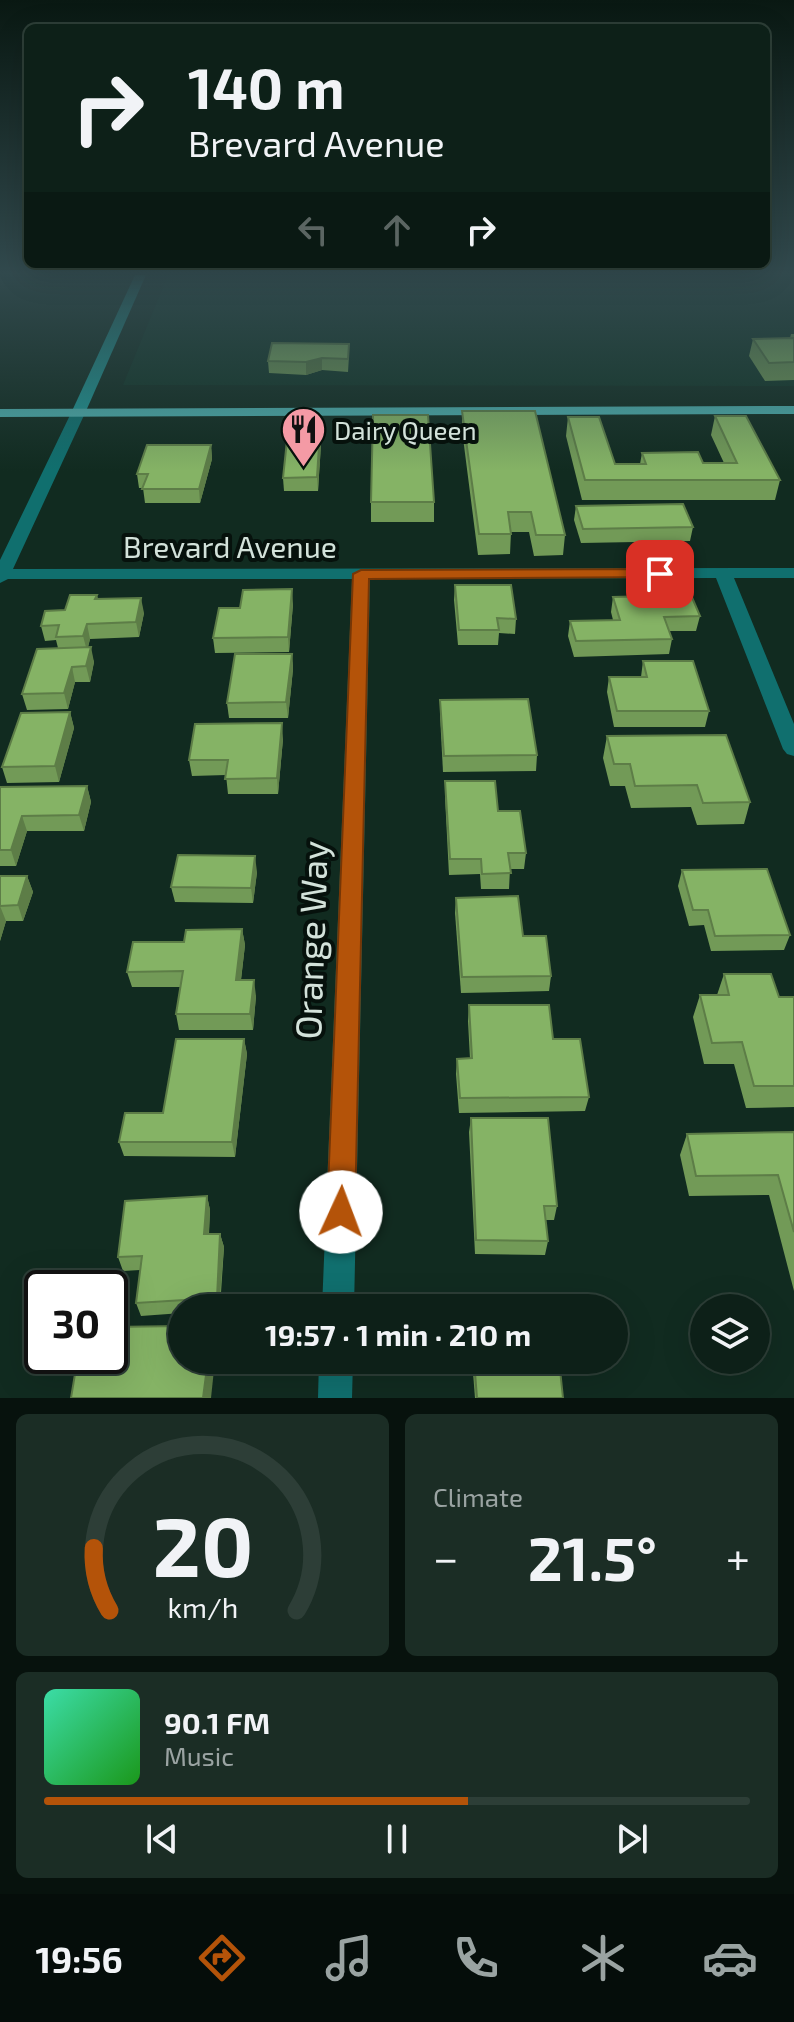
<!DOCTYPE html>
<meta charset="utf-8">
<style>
:root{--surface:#0d2018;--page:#1b2d25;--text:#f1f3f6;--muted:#9aa3a2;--line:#2d3e37;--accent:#b45309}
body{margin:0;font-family:"Exo 2",sans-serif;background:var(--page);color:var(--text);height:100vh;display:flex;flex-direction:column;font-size:30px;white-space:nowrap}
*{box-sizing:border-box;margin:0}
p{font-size:26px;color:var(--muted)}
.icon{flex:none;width:44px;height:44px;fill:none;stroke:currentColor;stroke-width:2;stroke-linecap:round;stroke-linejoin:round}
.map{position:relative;height:1398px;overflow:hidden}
.drawer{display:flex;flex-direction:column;gap:16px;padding:16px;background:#07120d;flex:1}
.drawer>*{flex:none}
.banner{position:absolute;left:24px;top:24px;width:746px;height:244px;border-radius:12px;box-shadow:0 8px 32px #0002,0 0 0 2px var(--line);background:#0d2018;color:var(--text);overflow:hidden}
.buttons{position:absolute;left:690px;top:1294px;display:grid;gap:16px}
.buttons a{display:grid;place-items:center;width:80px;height:80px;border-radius:50%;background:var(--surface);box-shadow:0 8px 32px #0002,0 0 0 2px var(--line);font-size:40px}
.speed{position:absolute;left:24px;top:1270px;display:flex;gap:16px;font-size:40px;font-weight:700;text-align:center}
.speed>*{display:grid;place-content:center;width:104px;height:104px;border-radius:50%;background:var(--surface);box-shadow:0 8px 32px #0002,0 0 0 2px var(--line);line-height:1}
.speed .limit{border:4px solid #111;border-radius:12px;background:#fff;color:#111}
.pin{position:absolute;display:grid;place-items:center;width:68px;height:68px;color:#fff;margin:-34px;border-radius:16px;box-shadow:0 4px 12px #0006}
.me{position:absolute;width:88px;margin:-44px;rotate:2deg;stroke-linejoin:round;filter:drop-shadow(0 0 6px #0008)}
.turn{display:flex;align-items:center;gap:28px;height:168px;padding:0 32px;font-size:36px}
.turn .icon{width:104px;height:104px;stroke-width:2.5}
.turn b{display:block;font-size:56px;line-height:68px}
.lanes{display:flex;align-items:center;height:76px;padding:0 32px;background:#0003;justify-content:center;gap:40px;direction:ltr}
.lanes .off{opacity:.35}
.big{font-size:60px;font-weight:700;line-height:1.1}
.drawer .widget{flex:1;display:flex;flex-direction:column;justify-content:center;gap:12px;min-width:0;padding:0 28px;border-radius:12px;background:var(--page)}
.drawer .dial{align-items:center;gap:0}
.dial svg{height:208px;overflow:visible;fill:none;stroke:var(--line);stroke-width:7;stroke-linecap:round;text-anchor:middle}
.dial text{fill:var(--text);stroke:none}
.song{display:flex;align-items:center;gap:24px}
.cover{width:96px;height:96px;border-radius:12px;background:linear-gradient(135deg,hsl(160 70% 55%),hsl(120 70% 35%))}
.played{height:8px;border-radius:4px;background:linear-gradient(90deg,var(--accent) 60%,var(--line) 60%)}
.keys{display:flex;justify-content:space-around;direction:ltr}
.heat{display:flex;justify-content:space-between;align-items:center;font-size:44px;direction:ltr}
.drawer .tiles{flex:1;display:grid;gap:16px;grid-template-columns:1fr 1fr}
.widget:last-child{grid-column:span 2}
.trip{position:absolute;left:168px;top:1294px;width:460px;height:80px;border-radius:40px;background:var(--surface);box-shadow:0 8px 32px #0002,0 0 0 2px var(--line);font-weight:700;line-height:80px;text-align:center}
.menu{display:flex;height:128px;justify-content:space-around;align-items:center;background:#050d0a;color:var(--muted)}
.menu .icon{width:56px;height:56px}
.menu .on{color:var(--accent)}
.menu b{font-size:36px;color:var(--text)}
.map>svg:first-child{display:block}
.built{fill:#113426}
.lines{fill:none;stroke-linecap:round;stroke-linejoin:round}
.street{fill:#106f6e;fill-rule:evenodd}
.secondary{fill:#1f9493;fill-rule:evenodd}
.primary{fill:#4daead;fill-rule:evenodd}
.wall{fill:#729a57}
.shaded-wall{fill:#5d7d47}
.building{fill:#85b365;stroke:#5d7d47;stroke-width:2}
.route{fill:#b45309;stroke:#753606;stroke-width:2}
.labels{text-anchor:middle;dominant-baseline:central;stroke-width:8;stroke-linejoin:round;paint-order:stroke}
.far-poi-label{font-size:26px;fill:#d3e2da;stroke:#06110c;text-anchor:start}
.street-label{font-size:30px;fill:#d3e2da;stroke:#06110c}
.near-street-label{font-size:36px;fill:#d3e2da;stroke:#06110c}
</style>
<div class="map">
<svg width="794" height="1398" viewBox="0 0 794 1398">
<rect width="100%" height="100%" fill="#112b20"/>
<path class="built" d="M168,275H794V386L123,385Z"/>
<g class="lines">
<g class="street">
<path d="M79,407L86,411L13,569L794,568V578H734L794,724V756L787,754L783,749L716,578L370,579L354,1308H322L352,579H8L0,583V560L72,411Z"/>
<path d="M319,1360H353L352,1398H318Z"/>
</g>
<path class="secondary" d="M135,275H146L86,411L74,414L72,411Z"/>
<path class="primary" d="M794,406V414L0,417V409Z"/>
</g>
<g class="wall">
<path d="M791,334H794V380L765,381L749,356L753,339L790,338Z"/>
<path d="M349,356L348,372L322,370L306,375L269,373L268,361Z"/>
<path d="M462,411L565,535L563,555L534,556L529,532H511L510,554L478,555L462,430Z"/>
<path d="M715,416L780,480L775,500H582L566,436L568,417L615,464H640L642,453L703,463H724L711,435Z"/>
<path d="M321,444L318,491H284L283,478Z"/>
<path d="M211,445L212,459L200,503H145L143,488H139L137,474Z"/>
<rect x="371" y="502" width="63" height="20"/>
<path d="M576,506L693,527L690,541L581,543L574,520Z"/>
<path d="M455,585L516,619L515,634L499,633L498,645H458L454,600Z"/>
<path d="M97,595L98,599L144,613L139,637L90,639L88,647L94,662L90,682H75L68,709L27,710L22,694L58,648L56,640L45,641L41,626L65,610Z"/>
<path d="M613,597L700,616L696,631H669L672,639L669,654L574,657L568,636L570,621L613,620L611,612Z"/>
<path d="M293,604L289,652L215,653L213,638L240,608Z"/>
<path d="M292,654L293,669L288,718H229L227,703Z"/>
<path d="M643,661L709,711L705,727H614L607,692L609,677H641Z"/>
<path d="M440,700L537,755L536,771L443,772L440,715Z"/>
<path d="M70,712L74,728L59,782L7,783L2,767Z"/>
<path d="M607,736L750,802L744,824L697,825L691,807L631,808L625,786H610L603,758Z"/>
<path d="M283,739L278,794H228L226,775L192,776L189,760Z"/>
<path d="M445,781L498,811L526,853L524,869H510L509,889H481L480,874L449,875L445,797Z"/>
<path d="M87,786L91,802L84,831H27L16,866H0V787Z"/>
<path d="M682,870L790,935L784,950L711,951L704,925L689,926L678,886Z"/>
<path d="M257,872L253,903L175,902L171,887Z"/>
<path d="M0,876H27L33,892L23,921H6L0,941Z"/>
<path d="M456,898L523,936L551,976L549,991L461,993L455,913Z"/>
<path d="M242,929L245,945L241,980L256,996L253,1030H179L176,1014L180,987H132L127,972L184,942Z"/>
<path d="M724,974L779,997H794V1107L746,1108L734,1064H704L693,1017L700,995H717Z"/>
<path d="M469,1005L553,1039L589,1097L585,1111L459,1113L456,1074L457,1059H470L468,1021Z"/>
<path d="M244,1039L247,1054L235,1157L124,1156L119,1142L163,1113Z"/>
<path d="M471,1118L557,1206L554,1220H545L548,1241L545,1255L475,1254L469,1132Z"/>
<path d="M794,1132V1291L769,1195L689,1196L680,1155L687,1134Z"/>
<path d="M207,1196L210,1210L209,1234H220L224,1247L220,1308H182V1313L141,1316L136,1303L140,1270L123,1271L118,1257Z"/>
<path d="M472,1360H559L563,1398H475Z"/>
</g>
<g class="shaded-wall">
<path d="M322,358V370L306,375V362Z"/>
<path d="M320,430L321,444L318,491L317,477Z"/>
<path d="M211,445L212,459L200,503L199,489Z"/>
<path d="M292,589L293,604L289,652L288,637Z"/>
<path d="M141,598L144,613L139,637L136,622Z"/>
<path d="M87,624L90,639L87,651L83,636Z"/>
<path d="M91,647L94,662L90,682L86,666Z"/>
<path d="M292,654L293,669L288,718L286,702Z"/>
<path d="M72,667L75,682L68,709L64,693Z"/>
<path d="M70,712L74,728L59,782L55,766Z"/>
<path d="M282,723L283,739L278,794L277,778Z"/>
<path d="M87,786L91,802L84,831L79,815Z"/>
<path d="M22,816L27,831L16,866L11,850Z"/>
<path d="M255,856L257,872L253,903L251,888Z"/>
<path d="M27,876L33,892L23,921L18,905Z"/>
<path d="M0,906L6,921L0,941Z"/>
<path d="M242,929L245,945L239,996L236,980Z"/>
<path d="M254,980L256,996L253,1030L250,1014Z"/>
<path d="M244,1039L247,1054L235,1157L232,1142Z"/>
<path d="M207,1196L210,1210L208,1248L204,1234Z"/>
<path d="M220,1234L224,1247L219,1308L217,1298Z"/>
<path d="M208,1360H215L211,1398H203Z"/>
</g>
<g class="building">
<path d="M794,338V362L769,363L753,339Z"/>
<path d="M272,343L349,344L348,359L322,358L306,362L268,361Z"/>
<path d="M462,411H535L565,535H536L531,512H508L511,534H479Z"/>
<path d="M373,415H428L434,502H371Z"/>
<path d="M715,416H746L780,480H585L568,417H599L615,464H646L642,453L698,452L703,463H737Z"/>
<path d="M320,430L317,477L283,478L288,431Z"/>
<path d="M147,445H211L199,489H142L148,474H137Z"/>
<path d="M683,504L693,527L583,529L576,506Z"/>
<path d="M455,585H511L516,619L497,618L499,630H459Z"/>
<path d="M292,589L288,637L213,638L219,608H240L243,590Z"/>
<path d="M70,595H97L95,599L141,598L136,622L87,624L83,636L56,637L59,625L41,626L45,611L65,610Z"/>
<path d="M691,595L700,616L664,617L672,639L576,641L570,621L620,620L613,597Z"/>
<path d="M91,647L86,666L72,667L64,693L22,694L37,649Z"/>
<path d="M235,654H292L286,702L227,703Z"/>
<path d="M643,661H693L709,711H617L609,677H647Z"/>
<path d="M528,699L537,755L444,756L440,700Z"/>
<path d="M70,712L55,766L2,767L21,713Z"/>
<path d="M282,723L277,778L225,779L228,760H189L195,724Z"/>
<path d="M726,735L750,802L703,803L697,785L635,786L630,764H614L607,736Z"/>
<path d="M445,781H495L498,811H520L526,853H508L511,873L482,874L481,859H450Z"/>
<path d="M87,786L79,815L22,816L11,850H0V787Z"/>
<path d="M178,855L255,856L251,888L171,887Z"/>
<path d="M767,869L790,935L715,936L708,910H693L682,870Z"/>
<path d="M0,876H27L18,905L0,906Z"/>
<path d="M518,896L523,936H546L551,976L462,977L456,898Z"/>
<path d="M242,929L236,980H254L250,1014H176L183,971L127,972L133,942H184L186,930Z"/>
<path d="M724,974H771L779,997H794V1086H754L742,1042L712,1043L700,995H729Z"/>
<path d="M469,1005H549L553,1039H580L589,1097L460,1098L457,1059L472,1058Z"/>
<path d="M176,1039H244L232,1142H119L125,1113H163Z"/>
<path d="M471,1118H548L557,1206H544L548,1241L476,1240Z"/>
<path d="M794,1132V1232L778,1175L696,1176L687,1134Z"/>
<path d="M207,1196L204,1234H220L217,1298L136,1303L142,1256L118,1257L125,1201Z"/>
<path d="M551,1296L553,1308H471L470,1299Z"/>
<path d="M182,1326V1360H208L203,1398H71L78,1356H110V1327Z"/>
<path d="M474,1360H559L563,1398H477Z"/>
</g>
<linearGradient id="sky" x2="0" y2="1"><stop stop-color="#091812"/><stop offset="0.58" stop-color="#324a4e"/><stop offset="1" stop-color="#324a4e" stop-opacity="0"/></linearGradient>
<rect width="794" height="471" fill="url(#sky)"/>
<path class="route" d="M660,569L668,574L665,577L369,579L355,1212L351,1222L341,1226L331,1222L327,1212L353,574L361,570Z"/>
<defs>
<symbol id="restaurant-pin" viewBox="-11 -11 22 30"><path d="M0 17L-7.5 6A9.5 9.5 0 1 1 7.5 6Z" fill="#f49aa5" stroke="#06110c"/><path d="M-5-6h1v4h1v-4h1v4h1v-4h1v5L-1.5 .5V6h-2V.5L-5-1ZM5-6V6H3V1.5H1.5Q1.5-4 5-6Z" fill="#111"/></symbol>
</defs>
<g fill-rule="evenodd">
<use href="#restaurant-pin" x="278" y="404" width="51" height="69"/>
</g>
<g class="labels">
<g class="far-poi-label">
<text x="334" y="429">Dairy Queen</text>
</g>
<g class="street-label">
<text x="230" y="546">Brevard Avenue</text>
</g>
<g class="near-street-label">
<text transform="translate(310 940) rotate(-88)">Orange Way</text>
</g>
</g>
</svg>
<div class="buttons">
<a><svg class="icon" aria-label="layers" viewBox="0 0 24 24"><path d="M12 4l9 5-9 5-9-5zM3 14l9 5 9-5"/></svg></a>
</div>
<div class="speed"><div class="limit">30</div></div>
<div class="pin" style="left:660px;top:574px;background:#d93025"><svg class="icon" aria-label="arrive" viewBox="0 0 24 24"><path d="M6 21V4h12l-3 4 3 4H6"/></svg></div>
<svg class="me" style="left:341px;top:1212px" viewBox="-20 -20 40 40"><circle r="19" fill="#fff"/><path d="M0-13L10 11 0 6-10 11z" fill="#b45309"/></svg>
<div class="trip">19:57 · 1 min · 210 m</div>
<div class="banner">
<div class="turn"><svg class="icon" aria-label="right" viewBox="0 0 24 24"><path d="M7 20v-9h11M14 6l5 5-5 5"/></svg><div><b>140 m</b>Brevard Avenue</div></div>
<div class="lanes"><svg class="icon off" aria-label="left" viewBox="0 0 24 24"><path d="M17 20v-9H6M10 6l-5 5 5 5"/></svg><svg class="icon off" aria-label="ahead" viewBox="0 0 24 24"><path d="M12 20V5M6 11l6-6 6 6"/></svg><svg class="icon" aria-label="right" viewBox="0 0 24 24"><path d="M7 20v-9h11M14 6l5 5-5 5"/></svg></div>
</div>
</div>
<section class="drawer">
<div class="tiles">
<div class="widget dial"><svg viewBox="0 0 100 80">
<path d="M14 69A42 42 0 1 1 86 69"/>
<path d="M14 69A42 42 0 0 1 8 45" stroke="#b45309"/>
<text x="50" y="56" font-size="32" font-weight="700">20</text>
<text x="50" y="72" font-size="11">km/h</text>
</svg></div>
<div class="widget"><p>Climate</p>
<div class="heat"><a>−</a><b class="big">21.5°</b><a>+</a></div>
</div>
<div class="widget">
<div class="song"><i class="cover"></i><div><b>90.1 FM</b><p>Music</p></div></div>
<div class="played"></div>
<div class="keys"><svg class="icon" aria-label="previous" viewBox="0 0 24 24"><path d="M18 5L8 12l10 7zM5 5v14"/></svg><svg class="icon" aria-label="pause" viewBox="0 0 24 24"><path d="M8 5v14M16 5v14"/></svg><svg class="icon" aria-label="next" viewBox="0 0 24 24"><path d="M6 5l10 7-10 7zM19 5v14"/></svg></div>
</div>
</div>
</section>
<nav class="menu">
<b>19:56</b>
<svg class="icon on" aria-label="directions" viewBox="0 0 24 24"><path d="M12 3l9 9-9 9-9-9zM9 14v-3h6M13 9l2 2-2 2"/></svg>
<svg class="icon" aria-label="music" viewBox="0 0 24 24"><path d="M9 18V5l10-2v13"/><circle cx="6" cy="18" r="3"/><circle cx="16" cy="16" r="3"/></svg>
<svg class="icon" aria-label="phone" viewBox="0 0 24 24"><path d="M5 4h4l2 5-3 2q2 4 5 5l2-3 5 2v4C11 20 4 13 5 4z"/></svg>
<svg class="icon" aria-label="climate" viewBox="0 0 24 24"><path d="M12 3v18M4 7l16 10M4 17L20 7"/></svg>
<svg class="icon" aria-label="car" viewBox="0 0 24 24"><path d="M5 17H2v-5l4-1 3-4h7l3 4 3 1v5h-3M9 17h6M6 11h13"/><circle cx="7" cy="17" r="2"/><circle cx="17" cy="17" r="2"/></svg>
</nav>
